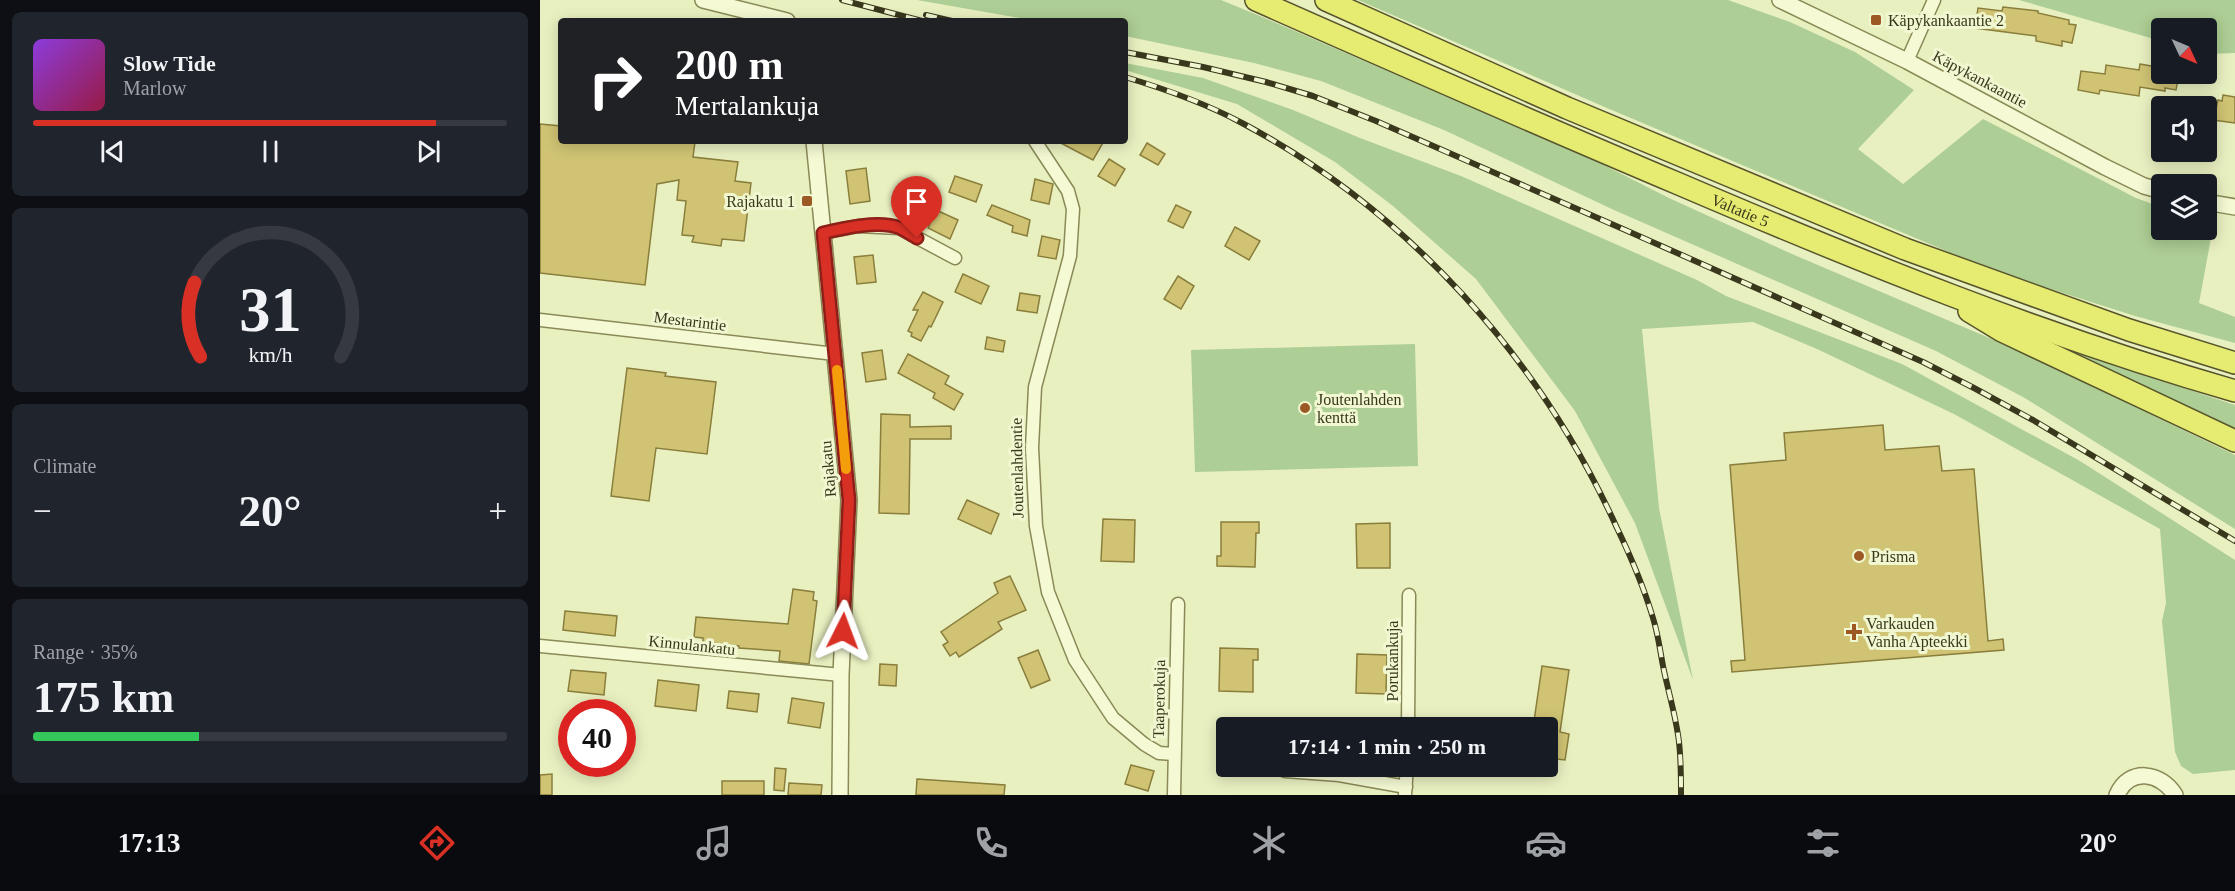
<!DOCTYPE html>
<meta charset="utf-8">
<style>
:root{--surface:#171b24;--page:#20242c;--text:#f1f3f6;--muted:#9ea1a6;--line:#363941;--accent:#d93025}
body{margin:0;font-family:Georgia,serif;background:var(--page);color:var(--text);height:100vh;display:flex;flex-direction:column;font-size:22px;white-space:nowrap}
*{box-sizing:border-box;margin:0}
p{font-size:20px;color:var(--muted)}
.icon{flex:none;width:33px;height:33px;fill:none;stroke:currentColor;stroke-width:2;stroke-linecap:round;stroke-linejoin:round}
.map{position:relative;flex:1;overflow:hidden}
.side{display:flex;flex-direction:column;gap:12px;padding:12px;background:#0d0f14;width:540px}
.side>*{flex:none}
.hud{position:absolute;left:18px;top:18px;width:570px;height:126px;border-radius:6px;box-shadow:0 3px 15px #0003;background:#202124;color:#fff;overflow:hidden}
.needle{width:39px;rotate:134deg}
.fabs{position:absolute;left:1611px;top:18px;display:grid;gap:12px}
.fabs a{display:grid;place-items:center;width:66px;height:66px;border-radius:6px;background:var(--surface);box-shadow:0 3px 15px #0003;font-size:30px}
.speed{position:absolute;left:18px;top:699px;display:flex;gap:12px;font-size:30px;font-weight:700;text-align:center}
.speed>*{display:grid;place-content:center;width:78px;height:78px;border-radius:50%;background:var(--surface);box-shadow:0 3px 15px #0003;line-height:1}
.speed .limit{border:9px solid #d22;background:#fff;color:#111}
.pin{position:absolute;display:grid;place-items:center;width:51px;height:51px;color:#fff;margin:-62px -26px;border-radius:50% 50% 50% 0;rotate:-45deg;box-shadow:0 0 6px #0007}
.pin .icon{rotate:45deg}
.me{position:absolute;width:66px;margin:-33px;rotate:3deg;stroke-linejoin:round;filter:drop-shadow(0 0 4px #0008)}
.turn{display:flex;align-items:center;gap:21px;height:126px;padding:0 18px;font-size:27px}
.turn .icon{width:78px;height:78px;stroke-width:2.5}
.turn b{display:block;font-size:42px;line-height:51px}
.big{font-size:45px;font-weight:700;line-height:1.1}
.side .tile{flex:1;display:flex;flex-direction:column;justify-content:center;gap:9px;min-width:0;padding:0 21px;border-radius:9px;background:var(--page)}
.side .dial{align-items:center;gap:0}
.dial svg{height:156px;overflow:visible;fill:none;stroke:var(--line);stroke-width:7;stroke-linecap:round;text-anchor:middle}
.dial text{fill:var(--text);stroke:none}
.song{display:flex;align-items:center;gap:18px}
.cover{width:72px;height:72px;border-radius:9px;background:linear-gradient(135deg,hsl(270 70% 55%),hsl(340 70% 35%))}
.played{height:6px;border-radius:3px;background:linear-gradient(90deg,var(--accent) 85%,var(--line) 85%)}
.keys{display:flex;justify-content:space-around;direction:ltr}
.heat{display:flex;justify-content:space-between;align-items:center;font-size:33px;direction:ltr}
.charge{height:9px;border-radius:4px;background:linear-gradient(90deg,#34c759 35%,var(--line) 0)}
.trip{position:absolute;left:676px;top:717px;width:342px;height:60px;border-radius:6px;background:var(--surface);box-shadow:0 3px 15px #0003;font-weight:700;line-height:60px;text-align:center}
.tabs{display:flex;height:96px;justify-content:space-around;align-items:center;background:#090b0e;color:var(--muted)}
.tabs .icon{width:42px;height:42px}
.tabs .current{color:var(--accent)}
.tabs b{font-size:27px;color:var(--text)}
main{display:flex;flex:1;min-height:0}
.map>svg:first-child{display:block}
.green{fill:#adce94}
.building{fill:#d0c474;stroke:#8a7e3c;stroke-width:1.5}
.lines{fill:none;stroke-linecap:round;stroke-linejoin:round}
.minor-casing{stroke:#8a8957;stroke-width:15}
.tertiary-casing{stroke:#8a8957;stroke-width:18}
.trunk-casing{stroke:#57542c;stroke-width:24}
.minor{stroke:#f5fad4;stroke-width:12}
.tertiary{stroke:#f5fad4;stroke-width:15}
.trunk{stroke:#e5ec71;stroke-width:21}
.rail-casing{stroke:#39371c;stroke-width:6}
.rail{stroke:#f1f7d0;stroke-width:4;stroke-dasharray:11;stroke-linecap:butt}
.route-casing{stroke:#8d1f18;stroke-width:15}
.route{stroke:#d93025;stroke-width:10}
.slow{stroke:#f59e0b;stroke-width:10}
.poi-dot{fill:#9c5924;stroke:#f1f7d0;stroke-width:2}
.labels{text-anchor:middle;dominant-baseline:central;stroke-width:6;stroke-linejoin:round;paint-order:stroke}
.poi-label{font-size:16px;fill:#39371c;stroke:#f1f7d0;text-anchor:start}
.street-label{font-size:16px;fill:#39371c;stroke:#f1f7d0}
</style>
<main>
<section class="side">
<div class="tile">
<div class="song"><i class="cover"></i><div><b>Slow Tide</b><p>Marlow</p></div></div>
<div class="played"></div>
<div class="keys"><svg class="icon" aria-label="previous" viewBox="0 0 24 24"><path d="M18 5L8 12l10 7zM5 5v14"/></svg><svg class="icon" aria-label="pause" viewBox="0 0 24 24"><path d="M8 5v14M16 5v14"/></svg><svg class="icon" aria-label="next" viewBox="0 0 24 24"><path d="M6 5l10 7-10 7zM19 5v14"/></svg></div>
</div>
<div class="tile dial"><svg viewBox="0 0 100 80">
<path d="M14 69A42 42 0 1 1 86 69"/>
<path d="M14 69A42 42 0 0 1 11 31" stroke="#d93025"/>
<text x="50" y="56" font-size="32" font-weight="700">31</text>
<text x="50" y="72" font-size="11">km/h</text>
</svg></div>
<div class="tile"><p>Climate</p>
<div class="heat"><a>−</a><b class="big">20°</b><a>+</a></div>
</div>
<div class="tile"><p>Range · 35%</p><b class="big">175 km</b><div class="charge"></div></div>
</section>
<div class="map">
<svg width="1695" height="795" viewBox="0 0 1695 795">
<rect width="100%" height="100%" fill="#e9f0c0"/>
<g class="green">
<path d="M377,0H681L720,16L1062,164L1129,198L1252,254L1473,348L1695,455V529L1483,397L1396,351L1074,210L904,130L781,81L714,63L585,36V21H497Z"/>
<path d="M818,0H1188L1250,22L1315,52L1374,90L1318,149L1363,184L1443,119L1596,198L1621,207L1622,230H1666L1667,215L1675,216L1659,303L1695,317V343L1595,316L1501,286L1411,253L1067,108Z"/>
<path d="M1479,0H1695V53L1667,54L1666,28H1622L1621,41Z"/>
<path d="M585,63L663,78L753,110L820,138L921,176L1157,280L1186,296L1362,364L1540,461L1695,560V770L1653,774L1641,766L1635,752L1622,621L1626,603L1620,529L1414,414L1277,349L1213,322L1102,329L1119,508L1153,680L1095,523L1035,411L936,279L853,206L795,162L697,104L585,70Z"/>
<path d="M875,344L878,466L655,472L651,350Z"/>
<path d="M1526,349L1695,405V432L1678,424Z"/>
</g>
<g class="building">
<path d="M1463,7L1498,11V13L1529,20V24L1536,25L1532,43L1522,41V46L1496,41V36L1435,28L1438,8L1462,11Z"/>
<path d="M1600,64L1622,68V74H1639L1636,90L1625,88V91L1600,87L1599,96L1560,90L1559,94L1538,90L1541,71L1565,74L1566,65L1599,70Z"/>
<path d="M1683,95L1695,97V123L1666,119V108L1676,109L1678,100L1682,101Z"/>
<path d="M0,124L21,126V141H144L155,142L153,157L198,162L195,181L211,183L204,241L182,239L181,246L152,242L154,236L142,235L146,201L137,200L139,180L117,184L105,285L0,273Z"/>
<path d="M517,141H564L553,160Z"/>
<path d="M607,143L625,154L618,165L600,155Z"/>
<path d="M569,159L585,169L575,186L558,176Z"/>
<path d="M326,168L330,201L310,204L306,171Z"/>
<path d="M415,176L442,185L436,202L409,192Z"/>
<path d="M495,179L513,184L509,204L491,200Z"/>
<path d="M452,205L490,220L487,236L472,232L473,226L447,215Z"/>
<path d="M636,205L651,212L643,228L628,221Z"/>
<path d="M396,210L418,220L410,239L388,228Z"/>
<path d="M695,227L720,241L709,260L685,246Z"/>
<path d="M502,236L520,240L516,259L498,256Z"/>
<path d="M333,255L336,282L317,284L314,257Z"/>
<path d="M423,274L449,286L441,304L415,292Z"/>
<path d="M638,276L654,286L641,309L624,299Z"/>
<path d="M383,292L403,302L391,327L389,326L381,341L371,336L372,333L368,331L378,310H373Z"/>
<path d="M480,293L500,296L497,313L477,310Z"/>
<path d="M447,337L465,341L463,352L445,349Z"/>
<path d="M342,350L346,379L326,382L322,353Z"/>
<path d="M368,354L409,376L405,384L423,394L414,410L393,398L395,393L358,373Z"/>
<path d="M87,368L126,373L125,376L176,382L167,454L116,448L109,501L71,496Z"/>
<path d="M341,414L370,415V427L411,426V439H370L369,514L339,513Z"/>
<path d="M1343,425L1345,450L1399,446L1402,471L1434,469L1448,641L1463,639L1464,650L1192,672L1191,661L1205,660L1190,465L1246,460L1244,433Z"/>
<path d="M427,500L459,514L451,534L418,519Z"/>
<path d="M563,519L595,520L594,562L561,561Z"/>
<path d="M681,522H719V533H716L715,567L677,566V556H681Z"/>
<path d="M850,523V568H817L816,524Z"/>
<path d="M470,576L486,610L458,622L462,629L419,657L416,652L410,656L403,645L408,642L401,632L458,593L454,583Z"/>
<path d="M253,589L274,592L273,600L277,601L269,664L239,661L240,651L199,648V646L163,642V638L154,637L156,617L248,624Z"/>
<path d="M25,611L77,616L75,636L23,630Z"/>
<path d="M680,648L718,649V660H713V692L679,691Z"/>
<path d="M498,650L510,680L491,688L478,658Z"/>
<path d="M817,654L847,655L846,694L816,693Z"/>
<path d="M340,664L357,665L356,686L339,685Z"/>
<path d="M1002,666L1029,670L1020,732L1029,734L1025,760L1008,758V728H993Z"/>
<path d="M31,670L66,673L64,695L28,691Z"/>
<path d="M118,680L159,685L156,711L115,706Z"/>
<path d="M189,691L219,694L217,712L187,708Z"/>
<path d="M252,698L284,703L280,728L248,723Z"/>
<path d="M591,765L614,771L608,791L585,784Z"/>
<path d="M235,768L246,769L244,791L234,790Z"/>
<path d="M12,774V795H0V775Z"/>
<path d="M377,779L465,785L464,795H376Z"/>
<rect x="182" y="781" width="42" height="14"/>
<path d="M249,783L282,785L281,795H248Z"/>
</g>
<g class="lines">
<defs>
<g id="minor">
<path d="M1367,61L1394,0"/>
<path d="M495,141L528,191L533,209L530,256L495,387L492,448L496,526L508,592L535,660L573,718L604,744L619,753L634,754"/>
<path d="M283,233L318,226L359,228L415,258"/>
<path d="M0,320L295,354"/>
<path d="M0,646L301,675"/>
<path d="M868,728L869,595"/>
<path d="M745,771L799,775L866,787"/>
<path d="M865,794L867,766"/>
<path d="M634,795L638,604"/>
</g>
<g id="tertiary">
<path d="M163,0L247,21"/>
<path d="M1240,0L1367,61L1565,167L1604,186L1622,191"/>
<path d="M274,141L309,500L301,675L300,795"/>
<path d="M1666,202L1695,207"/>
<path d="M1577,795C1589,767 1621,772 1635,795"/>
</g>
<g id="trunk">
<path id="s1" d="M716,0C856,62 997,124 1139,184C1321,262 1504,336 1695,391"/>
<path d="M786,0L1027,108L1365,249L1589,330L1695,363"/>
<path d="M1429,311L1462,331L1695,441"/>
</g>
</defs>
<use href="#minor" class="minor-casing"/>
<use href="#tertiary" class="tertiary-casing"/>
<use href="#trunk" class="trunk-casing"/>
<use href="#minor" class="minor"/>
<use href="#tertiary" class="tertiary"/>
<use href="#trunk" class="trunk"/>
<defs>
<g id="rail">
<path d="M302,0L382,21"/>
<path d="M386,15L412,21"/>
<path d="M585,52L663,67L726,82L773,96L836,121L1083,229L1383,362L1434,388L1493,420L1695,541"/>
<path d="M585,77C625,89 665,103 702,123C868,211 1000,358 1077,528C1091,557 1104,588 1113,618C1118,634 1120,650 1123,666C1128,691 1136,716 1139,742C1141,759 1141,777 1141,795"/>
</g>
</defs>
<use href="#rail" class="rail-casing"/>
<use href="#rail" class="rail"/>
</g>
<g class="lines">
<defs>
<path id="route" d="M303,631L309,500L283,233C304,228 339,220 360,228C366,231 372,235 377,238"/>
</defs>
<use href="#route" class="route-casing"/>
<use href="#route" class="route"/>
<path class="slow" d="M297,370L306,469"/>
</g>
<g class="poi-dot">
<rect x="1330" y="14" width="12" height="12" rx="3"/>
<rect x="261" y="195" width="12" height="12" rx="3"/>
<circle cx="765" cy="408" r="6"/>
<circle cx="1319" cy="556" r="6"/>
<path d="M1311 623h6v6h6v6h-6v6h-6v-6h-6v-6h6z"/>
</g>
<g class="labels">
<g class="poi-label">
<text x="1348" y="20">Käpykankaantie 2</text>
<text x="255" y="201" text-anchor="end">Rajakatu 1</text>
<text x="777" y="399">Joutenlahden<tspan x="777" dy="18">kenttä</tspan></text>
<text x="1331" y="556">Prisma</text>
<text x="1326" y="623">Varkauden<tspan x="1326" dy="18">Vanha Apteekki</tspan></text>
</g>
<g class="street-label">
<text transform="translate(1440 79) rotate(28)">Käpykankaantie</text>
<text stroke="none"><textPath href="#s1" startOffset="528">Valtatie 5</textPath></text>
<text transform="translate(150 321) rotate(7)">Mestarintie</text>
<text transform="translate(477 468) rotate(-91)">Joutenlahdentie</text>
<text transform="translate(288 469) rotate(-95)">Rajakatu</text>
<text transform="translate(152 645) rotate(6)">Kinnulankatu</text>
<text transform="translate(852 661) rotate(-90)">Porukankuja</text>
<text transform="translate(619 699) rotate(-89)">Taaperokuja</text>
</g>
</g>
</svg>
<div class="fabs">
<a><svg class="needle" viewBox="-14 -14 28 28"><path d="M0-13l5 13h-10z" fill="#e53935"/><path d="M0 13l5-13h-10z" fill="#9ea1a6"/></svg></a>
<a><svg class="icon" aria-label="sound" viewBox="0 0 24 24"><path d="M4 9h4l5-4v14l-5-4H4zM17 9q2 3 0 6"/></svg></a>
<a><svg class="icon" aria-label="layers" viewBox="0 0 24 24"><path d="M12 4l9 5-9 5-9-5zM3 14l9 5 9-5"/></svg></a>
</div>
<div class="speed"><div class="limit">40</div></div>
<div class="pin" style="left:377px;top:238px;background:#d93025"><svg class="icon" aria-label="arrive" viewBox="0 0 24 24"><path d="M6 21V4h12l-3 4 3 4H6"/></svg></div>
<svg class="me" style="left:303px;top:631px" viewBox="-20 -20 40 40"><path d="M0-17L14 15 0 8-14 15z" fill="#d93025" stroke="#fff" stroke-width="4"/></svg>
<div class="trip">17:14 · 1 min · 250 m</div>
<div class="hud">
<div class="turn"><svg class="icon" aria-label="right" viewBox="0 0 24 24"><path d="M7 20v-9h11M14 6l5 5-5 5"/></svg><div><b>200 m</b>Mertalankuja</div></div>
</div>
</div>
</main>
<nav class="tabs">
<b>17:13</b>
<svg class="icon current" aria-label="directions" viewBox="0 0 24 24"><path d="M12 3l9 9-9 9-9-9zM9 14v-3h6M13 9l2 2-2 2"/></svg>
<svg class="icon" aria-label="music" viewBox="0 0 24 24"><path d="M9 18V5l10-2v13"/><circle cx="6" cy="18" r="3"/><circle cx="16" cy="16" r="3"/></svg>
<svg class="icon" aria-label="phone" viewBox="0 0 24 24"><path d="M5 4h4l2 5-3 2q2 4 5 5l2-3 5 2v4C11 20 4 13 5 4z"/></svg>
<svg class="icon" aria-label="climate" viewBox="0 0 24 24"><path d="M12 3v18M4 7l16 10M4 17L20 7"/></svg>
<svg class="icon" aria-label="car" viewBox="0 0 24 24"><path d="M5 17H2v-5l4-1 3-4h7l3 4 3 1v5h-3M9 17h6M6 11h13"/><circle cx="7" cy="17" r="2"/><circle cx="17" cy="17" r="2"/></svg>
<svg class="icon" aria-label="filters" viewBox="0 0 24 24"><path d="M4 7h16M4 17h16"/><circle cx="9" cy="7" r="2"/><circle cx="15" cy="17" r="2"/></svg>
<b>20°</b>
</nav>
